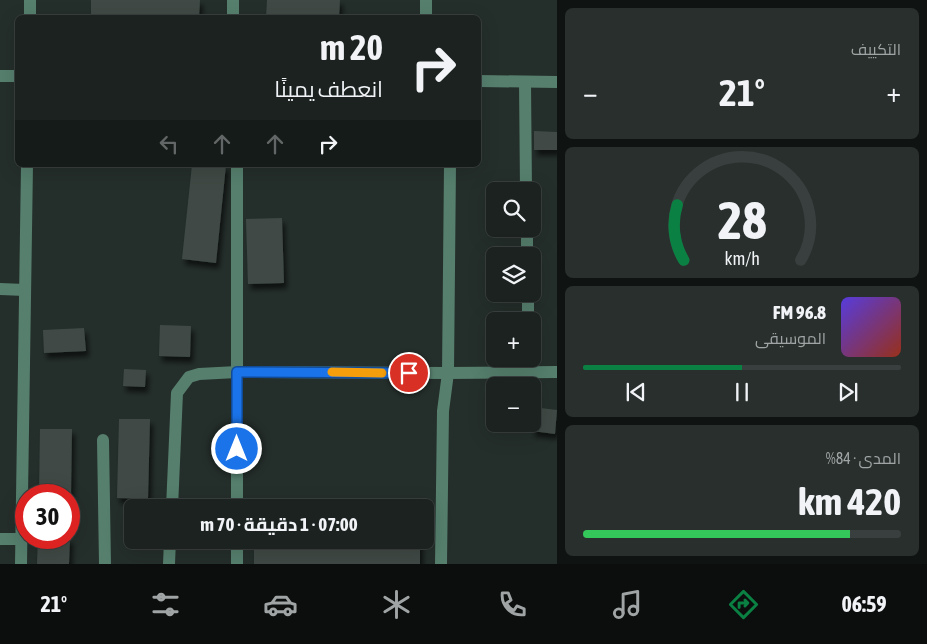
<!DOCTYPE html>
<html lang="ar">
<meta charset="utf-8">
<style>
:root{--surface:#1b2220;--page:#282f2d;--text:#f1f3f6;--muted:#a0a4a5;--line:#393f3e;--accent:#0b8043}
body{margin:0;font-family:"Asap Condensed",Cairo,sans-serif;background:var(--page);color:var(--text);direction:rtl;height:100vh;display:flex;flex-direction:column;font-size:19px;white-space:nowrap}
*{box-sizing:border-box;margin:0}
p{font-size:16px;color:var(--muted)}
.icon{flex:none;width:28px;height:28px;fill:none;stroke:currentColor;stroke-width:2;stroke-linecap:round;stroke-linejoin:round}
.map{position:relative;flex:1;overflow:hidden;direction:ltr}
.sheet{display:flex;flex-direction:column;gap:8px;padding:8px;background:#0f1312;width:370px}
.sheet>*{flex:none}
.top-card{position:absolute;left:15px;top:15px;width:466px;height:152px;border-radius:8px;box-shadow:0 5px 20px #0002,0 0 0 1px var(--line);direction:rtl;background:#1b2220;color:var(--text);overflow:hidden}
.controls{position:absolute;left:486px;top:182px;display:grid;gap:10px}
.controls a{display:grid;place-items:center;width:55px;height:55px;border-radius:8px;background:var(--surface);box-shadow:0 5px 20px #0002,0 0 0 1px var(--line);font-size:25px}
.speed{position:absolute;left:15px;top:484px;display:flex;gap:10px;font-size:25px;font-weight:700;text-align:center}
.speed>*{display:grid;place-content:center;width:65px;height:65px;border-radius:50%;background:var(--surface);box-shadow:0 5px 20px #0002,0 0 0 1px var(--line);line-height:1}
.speed .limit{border:8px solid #d22;background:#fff;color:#111}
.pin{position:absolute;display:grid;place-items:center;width:42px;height:42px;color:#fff;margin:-21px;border:2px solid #fff;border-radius:50%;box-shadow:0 1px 5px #0007}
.me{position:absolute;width:55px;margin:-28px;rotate:0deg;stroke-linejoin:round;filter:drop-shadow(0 0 4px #0008)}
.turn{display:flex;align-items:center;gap:18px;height:105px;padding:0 15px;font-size:22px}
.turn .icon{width:65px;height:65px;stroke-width:2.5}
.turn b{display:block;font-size:35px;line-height:42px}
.lanes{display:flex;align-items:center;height:48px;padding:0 15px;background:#0003;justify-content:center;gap:25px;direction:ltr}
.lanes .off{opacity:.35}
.big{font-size:38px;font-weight:700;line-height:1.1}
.sheet .widget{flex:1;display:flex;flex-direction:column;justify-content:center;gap:8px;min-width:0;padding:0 18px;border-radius:8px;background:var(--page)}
.sheet .dial{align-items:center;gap:0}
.dial svg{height:130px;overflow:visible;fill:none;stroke:var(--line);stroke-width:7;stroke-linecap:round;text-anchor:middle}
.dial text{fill:var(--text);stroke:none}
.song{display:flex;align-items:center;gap:15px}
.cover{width:60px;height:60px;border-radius:8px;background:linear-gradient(135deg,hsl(250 70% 55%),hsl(10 70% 35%))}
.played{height:5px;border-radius:2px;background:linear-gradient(90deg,var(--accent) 50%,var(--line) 50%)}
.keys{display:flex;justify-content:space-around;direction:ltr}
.heat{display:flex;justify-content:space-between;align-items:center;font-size:28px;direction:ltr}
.charge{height:8px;border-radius:4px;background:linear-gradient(90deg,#34c759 84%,var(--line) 0)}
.trip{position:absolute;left:124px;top:499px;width:310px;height:50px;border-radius:8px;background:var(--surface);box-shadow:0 5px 20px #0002,0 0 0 1px var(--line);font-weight:700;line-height:50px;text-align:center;direction:rtl}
.tab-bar{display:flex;height:80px;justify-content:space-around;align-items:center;background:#0b0e0d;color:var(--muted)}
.tab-bar .icon{width:35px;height:35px}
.tab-bar .selected{color:var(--accent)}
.tab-bar b{font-size:22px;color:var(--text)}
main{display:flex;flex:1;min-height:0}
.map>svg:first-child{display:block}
.building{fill:#3f4a45;filter:url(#shadow)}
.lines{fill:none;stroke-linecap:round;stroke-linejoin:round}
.minor{stroke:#567f6e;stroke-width:12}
.route-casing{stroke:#114b97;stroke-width:12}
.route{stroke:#1a73e8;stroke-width:9}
.slow{stroke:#f59e0b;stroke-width:9}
</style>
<main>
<section class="sheet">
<div class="widget"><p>التكييف</p>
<div class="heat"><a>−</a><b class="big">21°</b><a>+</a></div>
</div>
<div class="widget dial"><svg viewBox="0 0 100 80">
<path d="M14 69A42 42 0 1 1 86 69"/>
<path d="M14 69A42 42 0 0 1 10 35" stroke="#0b8043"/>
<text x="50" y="56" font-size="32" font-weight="700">28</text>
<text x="50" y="72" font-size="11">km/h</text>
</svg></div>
<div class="widget">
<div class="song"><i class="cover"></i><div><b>96.8 FM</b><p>الموسيقى</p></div></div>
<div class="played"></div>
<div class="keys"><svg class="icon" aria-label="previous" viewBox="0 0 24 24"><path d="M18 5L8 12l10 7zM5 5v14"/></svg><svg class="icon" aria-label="pause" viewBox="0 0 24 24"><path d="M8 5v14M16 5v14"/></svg><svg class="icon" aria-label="next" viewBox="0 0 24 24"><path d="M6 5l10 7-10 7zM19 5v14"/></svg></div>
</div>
<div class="widget"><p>المدى · 84%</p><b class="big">420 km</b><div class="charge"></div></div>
</section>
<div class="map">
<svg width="557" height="564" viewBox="0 0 557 564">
<defs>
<filter id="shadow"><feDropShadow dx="3" dy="5.5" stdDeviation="2.5" flood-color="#0009"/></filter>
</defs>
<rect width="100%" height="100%" fill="#242e2a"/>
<g class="building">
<path d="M91,0H200L199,18H91Z"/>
<path d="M267,0H340L339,18H266Z"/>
<path d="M534,131L557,132V150H534Z"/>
<path d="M192,165H226L216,263L182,259Z"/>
<path d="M282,218L284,283L248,284L246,219Z"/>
<path d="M160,325L191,326L190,357L159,356Z"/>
<path d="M84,328L86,351L44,353L43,330Z"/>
<path d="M124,369L146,370L145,387L123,386Z"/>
<path d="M532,407L557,410L555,434L532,431Z"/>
<path d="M119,419H150L148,499L117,498Z"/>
<path d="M40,429H72L71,495H39Z"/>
<path d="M38,538H70L69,564H37Z"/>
<rect x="254" y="540" width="166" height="24"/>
</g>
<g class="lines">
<g class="minor">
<path d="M233,0V18"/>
<path d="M30,18V0"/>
<path d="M426,18V0"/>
<path d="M0,76H18"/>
<path d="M479,81L557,82"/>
<path d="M525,82L526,191"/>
<path d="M237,165V508"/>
<path d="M527,229V256"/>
<path d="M0,289L25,290"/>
<path d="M528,294V321"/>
<path d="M529,359V372"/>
<path d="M103,440L105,564"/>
<path d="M172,508L177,393L189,377L199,374L237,372L448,373L450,165"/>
<path d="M0,539H21"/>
<path d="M237,540V564"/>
<path d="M21,564L27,165"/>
<path d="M169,564L170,540"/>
<path d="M441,564L443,411L448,373L557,372"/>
</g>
</g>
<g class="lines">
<defs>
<path id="route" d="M237,449V372L409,373"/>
</defs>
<use href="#route" class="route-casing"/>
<use href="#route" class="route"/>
<path class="slow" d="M332,372L382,373"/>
</g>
</svg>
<div class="controls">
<a><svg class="icon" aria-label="search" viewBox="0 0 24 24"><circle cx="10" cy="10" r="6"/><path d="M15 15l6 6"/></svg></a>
<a><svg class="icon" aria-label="layers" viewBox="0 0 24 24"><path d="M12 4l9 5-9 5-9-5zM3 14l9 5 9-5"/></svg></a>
<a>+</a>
<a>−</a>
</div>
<div class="speed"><div class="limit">30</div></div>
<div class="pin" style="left:409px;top:373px;background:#d93025"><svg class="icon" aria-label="arrive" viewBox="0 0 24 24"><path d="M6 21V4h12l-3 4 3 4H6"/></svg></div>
<svg class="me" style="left:237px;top:449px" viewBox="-20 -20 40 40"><circle r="17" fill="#1a73e8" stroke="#fff" stroke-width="3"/><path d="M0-11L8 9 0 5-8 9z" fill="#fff"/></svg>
<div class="trip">07:00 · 1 دقيقة · 70 m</div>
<div class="top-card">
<div class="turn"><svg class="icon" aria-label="right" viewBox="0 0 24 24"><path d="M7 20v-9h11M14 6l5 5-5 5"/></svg><div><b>20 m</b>انعطف يمينًا</div></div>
<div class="lanes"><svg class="icon off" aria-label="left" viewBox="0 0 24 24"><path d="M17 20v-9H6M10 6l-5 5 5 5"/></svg><svg class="icon off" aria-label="ahead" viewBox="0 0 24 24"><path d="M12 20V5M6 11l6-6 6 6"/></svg><svg class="icon off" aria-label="ahead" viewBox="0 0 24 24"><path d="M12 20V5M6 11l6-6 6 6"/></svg><svg class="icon" aria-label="right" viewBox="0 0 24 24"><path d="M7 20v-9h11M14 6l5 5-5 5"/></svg></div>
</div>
</div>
</main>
<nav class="tab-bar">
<b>06:59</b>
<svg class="icon selected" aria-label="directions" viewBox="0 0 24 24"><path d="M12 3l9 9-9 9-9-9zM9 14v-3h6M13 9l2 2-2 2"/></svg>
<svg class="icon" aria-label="music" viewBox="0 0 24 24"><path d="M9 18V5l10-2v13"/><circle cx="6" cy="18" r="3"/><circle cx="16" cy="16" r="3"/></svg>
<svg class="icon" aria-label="phone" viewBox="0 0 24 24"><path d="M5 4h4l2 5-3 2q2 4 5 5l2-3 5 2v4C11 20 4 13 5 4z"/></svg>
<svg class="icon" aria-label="climate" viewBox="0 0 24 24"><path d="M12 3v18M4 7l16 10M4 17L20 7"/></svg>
<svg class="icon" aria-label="car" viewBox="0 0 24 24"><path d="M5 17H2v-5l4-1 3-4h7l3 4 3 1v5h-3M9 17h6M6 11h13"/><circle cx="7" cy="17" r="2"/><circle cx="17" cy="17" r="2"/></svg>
<svg class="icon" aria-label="filters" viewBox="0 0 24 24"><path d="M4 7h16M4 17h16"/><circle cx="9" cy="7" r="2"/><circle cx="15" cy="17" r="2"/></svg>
<b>21°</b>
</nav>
